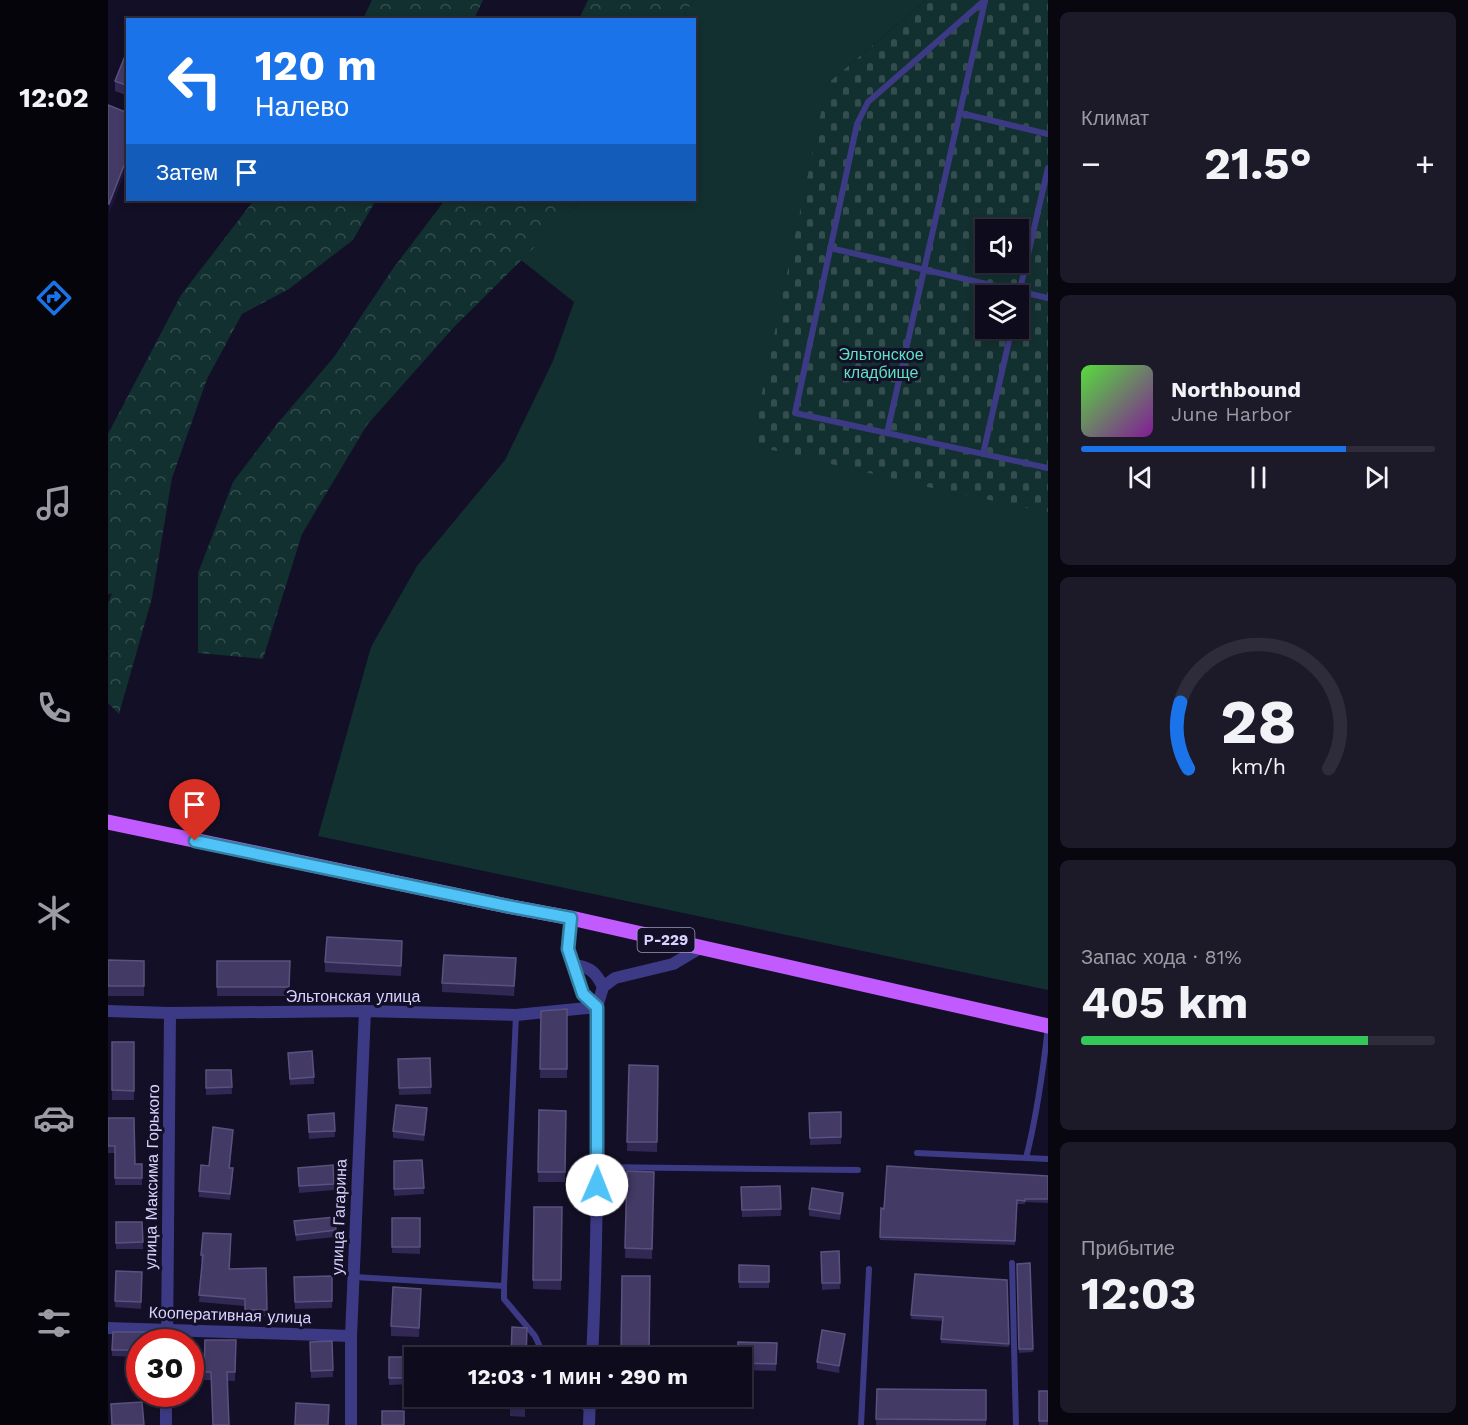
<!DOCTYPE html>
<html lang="ru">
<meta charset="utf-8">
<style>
:root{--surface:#0e0b1c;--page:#1c1929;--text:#f1f3f6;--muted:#9b9ba3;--line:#2e2b3b;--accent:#1a73e8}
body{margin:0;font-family:"Work Sans",sans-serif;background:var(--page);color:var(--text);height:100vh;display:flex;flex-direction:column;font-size:22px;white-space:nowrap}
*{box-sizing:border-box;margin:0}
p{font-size:20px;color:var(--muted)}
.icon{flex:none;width:33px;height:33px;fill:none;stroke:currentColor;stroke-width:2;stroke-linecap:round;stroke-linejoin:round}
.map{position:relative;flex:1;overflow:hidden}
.side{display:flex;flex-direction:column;gap:12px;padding:12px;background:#08060f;width:420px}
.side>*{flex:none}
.hud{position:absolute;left:18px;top:18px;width:570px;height:183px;border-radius:0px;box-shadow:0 3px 9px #0003,0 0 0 2px var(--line);background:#1a73e8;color:#fff;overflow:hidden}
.buttons{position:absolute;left:867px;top:219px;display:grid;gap:12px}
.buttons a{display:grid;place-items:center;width:54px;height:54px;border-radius:0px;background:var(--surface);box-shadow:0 3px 9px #0003,0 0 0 2px var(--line);font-size:30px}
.speed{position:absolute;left:18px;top:1329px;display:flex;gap:12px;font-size:30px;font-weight:700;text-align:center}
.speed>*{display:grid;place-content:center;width:78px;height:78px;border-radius:50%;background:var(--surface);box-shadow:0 3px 9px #0003,0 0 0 2px var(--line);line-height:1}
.speed .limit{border:9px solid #d22;background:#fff;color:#111}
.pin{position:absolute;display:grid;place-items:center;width:51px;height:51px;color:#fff;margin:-62px -26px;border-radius:50% 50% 50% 0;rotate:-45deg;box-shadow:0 0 6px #0007}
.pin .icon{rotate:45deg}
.me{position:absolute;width:66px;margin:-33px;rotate:1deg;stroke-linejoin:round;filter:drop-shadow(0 0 4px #0008)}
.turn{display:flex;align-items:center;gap:21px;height:126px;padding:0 30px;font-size:27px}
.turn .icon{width:78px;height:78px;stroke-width:2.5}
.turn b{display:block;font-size:42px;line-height:51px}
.then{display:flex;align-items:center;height:57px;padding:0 30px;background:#0003;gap:12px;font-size:22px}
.big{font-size:45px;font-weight:700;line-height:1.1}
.side .widget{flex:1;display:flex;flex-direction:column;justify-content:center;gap:9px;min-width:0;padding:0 21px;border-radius:9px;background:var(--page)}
.side .dial{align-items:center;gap:0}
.dial svg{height:156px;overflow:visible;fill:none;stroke:var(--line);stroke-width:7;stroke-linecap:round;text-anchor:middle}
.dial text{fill:var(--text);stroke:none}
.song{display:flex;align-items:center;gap:18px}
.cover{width:72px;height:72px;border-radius:9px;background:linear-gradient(135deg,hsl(110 70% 55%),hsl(290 70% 35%))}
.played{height:6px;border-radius:3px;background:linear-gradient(90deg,var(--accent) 75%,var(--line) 75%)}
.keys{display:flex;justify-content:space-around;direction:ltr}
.heat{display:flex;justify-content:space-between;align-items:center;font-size:33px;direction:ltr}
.charge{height:9px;border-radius:4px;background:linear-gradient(90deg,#34c759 81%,var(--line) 0)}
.trip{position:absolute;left:296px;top:1347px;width:348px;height:60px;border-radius:0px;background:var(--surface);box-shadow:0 3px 9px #0003,0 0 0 2px var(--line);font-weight:700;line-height:60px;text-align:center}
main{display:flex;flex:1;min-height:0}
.dock{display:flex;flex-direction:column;width:108px;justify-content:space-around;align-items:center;background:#06040b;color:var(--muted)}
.dock .icon{width:42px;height:42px}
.dock .selected{color:var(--accent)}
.dock b{font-size:27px;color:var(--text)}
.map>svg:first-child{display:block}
.grass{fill:#12302f}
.forest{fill:url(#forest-crowns)}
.cemetery{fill:url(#cemetery-stones);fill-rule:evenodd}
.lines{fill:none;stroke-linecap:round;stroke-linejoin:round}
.service{stroke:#3d3a85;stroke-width:6}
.minor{stroke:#3d3a85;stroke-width:12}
.primary{stroke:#c25bff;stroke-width:15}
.wall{fill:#312854}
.shaded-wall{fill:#1d163a}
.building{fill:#433a66;stroke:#5a527e;stroke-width:1.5}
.route-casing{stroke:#337fa1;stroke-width:15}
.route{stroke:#4fc3f7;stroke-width:10}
.labels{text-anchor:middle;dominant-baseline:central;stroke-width:6;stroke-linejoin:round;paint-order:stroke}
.shield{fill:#130f26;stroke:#9e99be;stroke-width:1.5}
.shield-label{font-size:15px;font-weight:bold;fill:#d9d4ff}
.park-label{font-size:16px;fill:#5fe0c0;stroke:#130f26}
.street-label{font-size:16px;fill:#d9d4ff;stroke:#130f26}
</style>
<main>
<nav class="dock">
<b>12:02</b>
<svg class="icon selected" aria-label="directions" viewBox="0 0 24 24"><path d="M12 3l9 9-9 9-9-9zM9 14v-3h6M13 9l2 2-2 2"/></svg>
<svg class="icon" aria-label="music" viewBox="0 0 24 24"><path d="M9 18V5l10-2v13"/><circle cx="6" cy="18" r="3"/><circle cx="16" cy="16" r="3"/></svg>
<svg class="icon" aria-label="phone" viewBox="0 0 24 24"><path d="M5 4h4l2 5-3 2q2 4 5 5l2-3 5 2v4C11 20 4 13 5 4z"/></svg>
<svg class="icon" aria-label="climate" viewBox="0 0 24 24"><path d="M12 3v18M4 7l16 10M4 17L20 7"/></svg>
<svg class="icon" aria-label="car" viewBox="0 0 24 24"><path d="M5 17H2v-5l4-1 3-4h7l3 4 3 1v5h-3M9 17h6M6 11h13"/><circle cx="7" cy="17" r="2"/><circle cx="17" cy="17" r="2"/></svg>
<svg class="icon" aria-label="filters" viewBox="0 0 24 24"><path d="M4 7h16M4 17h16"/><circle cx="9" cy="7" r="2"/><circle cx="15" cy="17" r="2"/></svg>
</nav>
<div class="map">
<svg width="940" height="1425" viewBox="0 0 940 1425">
<defs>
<pattern id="forest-crowns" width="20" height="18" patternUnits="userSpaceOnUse" patternTransform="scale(1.5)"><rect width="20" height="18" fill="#12302f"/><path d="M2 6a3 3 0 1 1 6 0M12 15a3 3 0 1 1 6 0" fill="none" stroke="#344d4e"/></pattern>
<pattern id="cemetery-stones" width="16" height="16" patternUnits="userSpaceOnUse" patternTransform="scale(1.5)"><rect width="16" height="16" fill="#12302f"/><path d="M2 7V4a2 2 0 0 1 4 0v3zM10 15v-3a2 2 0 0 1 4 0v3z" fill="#344d4e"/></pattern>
</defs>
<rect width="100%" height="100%" fill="#130f26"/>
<path class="grass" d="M586,0H818L719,84L940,509V990L210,836L263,647L309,566L397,460L445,361L466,302L413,260L474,200H586V20L573,19Z"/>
<g class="forest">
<path d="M264,0H375L366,19H255Z"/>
<path d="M480,0H586L573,19H471Z"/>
<path d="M146,200H268L245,240L181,289L134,314L99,379L64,478L44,598L11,714L0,703V603L4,593L0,595V434L73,295Z"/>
<path d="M337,200H474L346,327L259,425L194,534L155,659L90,653V573L125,482L169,424L226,357L284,270Z"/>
</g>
<path class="cemetery" d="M818,0H940V512L828,489L643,445L719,84ZM878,230H910V262H878ZM878,296H910V328H878Z"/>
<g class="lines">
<g class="service">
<path d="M877,0L760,102L749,124L687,413L940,468"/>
<path d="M852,113L940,134"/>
<path d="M722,248L940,298"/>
<path d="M910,298L940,168"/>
<path d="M779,433L877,1"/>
<path d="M875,454L904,328"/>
<path d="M809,1153L940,1159"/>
<path d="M918,1158C929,1115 935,1071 940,1027"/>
<path d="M490,1167L750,1170"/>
<path d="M904,1263L908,1425"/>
<path d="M246,1277L396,1286V1299L427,1336L437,1358"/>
<path d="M396,1286L408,1015"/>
<path d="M460,1396L482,1411"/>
<path d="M753,1425L761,1269"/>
</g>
<g class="minor">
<path d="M463,918L460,949L475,994L489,1007C490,1124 490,1241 484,1358"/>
<path d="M466,965C482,967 488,972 495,987"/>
<path d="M0,1011L62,1013L257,1011L408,1015L489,1007L495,987L507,978L565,964L592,948"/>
<path d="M0,1328L243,1336"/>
<path d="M59,1342L62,1013"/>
<path d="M58,1425V1394"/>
<path d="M243,1425V1336L257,1011"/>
<path d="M481,1425L482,1396"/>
</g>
<path class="primary" d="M0,822L404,907L463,918L940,1026"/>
</g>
<g class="wall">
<path d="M20,51V96L7,91V81Z"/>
<path d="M294,951L293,976L217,972V962Z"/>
<path d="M0,960L36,961V996H0Z"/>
<path d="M109,961H182L181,996H109Z"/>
<path d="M408,968L406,996L334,992V983Z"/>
<path d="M459,1009V1078H432L433,1011Z"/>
<rect x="4" y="1042" width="22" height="58"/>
<path d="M180,1053L206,1077V1084L182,1085Z"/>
<path d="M322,1058L323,1094L291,1095L290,1059Z"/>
<path d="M521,1065L550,1066L549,1152L519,1151Z"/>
<path d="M98,1070H123L124,1094L98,1095Z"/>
<path d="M431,1110L458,1111L457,1182H430Z"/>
<path d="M733,1112V1144L702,1145L701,1113Z"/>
<path d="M226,1113L227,1137L201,1139L200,1115Z"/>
<path d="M319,1115L316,1141L285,1138V1131Z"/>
<path d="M0,1118L27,1164H34V1185H7V1153H0Z"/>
<path d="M125,1136L122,1168L125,1175L122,1200L91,1197V1191L101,1166Z"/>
<path d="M314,1160L316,1194L286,1196V1161Z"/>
<path d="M190,1168L226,1184V1190L191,1193Z"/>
<path d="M519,1171L546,1172L544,1259L517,1258Z"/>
<path d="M940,1176V1203L917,1202V1204H909L907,1245L772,1240L773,1208Z"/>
<path d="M672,1186L673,1216L634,1217L633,1187Z"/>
<path d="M735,1199L732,1220L701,1216V1209Z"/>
<path d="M426,1207H454L453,1290L425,1289Z"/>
<path d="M284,1218H312V1254L284,1253Z"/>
<path d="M186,1221L228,1230V1237L188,1241Z"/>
<path d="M8,1222L35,1242V1249H8Z"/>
<path d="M123,1241L122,1269L158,1268L159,1316L137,1317V1306L91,1302L94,1262H93V1255Z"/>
<path d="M731,1251L732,1289L714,1290L713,1252Z"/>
<path d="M922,1263L925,1352L911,1353L909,1264Z"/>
<path d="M631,1265L661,1266V1288H631Z"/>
<path d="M8,1271L34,1272L33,1309L7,1307Z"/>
<path d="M807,1274L899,1280L901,1347L833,1343L834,1321L803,1319Z"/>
<path d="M224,1276V1308L187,1309L186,1277Z"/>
<path d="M514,1276H542L541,1358H513Z"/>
<path d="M313,1299L311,1337L283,1336V1326Z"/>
<path d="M97,1340H128L127,1381L96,1380Z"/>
<path d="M737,1340L731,1373L709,1369V1362Z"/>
<path d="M224,1341L225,1377L203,1378L202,1342Z"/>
<path d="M32,1342V1357L4,1356V1350Z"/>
<path d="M669,1343L668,1371L633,1370V1358Z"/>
<path d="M281,1357L306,1358V1384L281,1385Z"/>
<path d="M769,1389L878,1390V1425H768Z"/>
<rect x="931" y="1391" width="9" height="34"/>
<path d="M402,1396H417V1417L402,1416Z"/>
</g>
<g class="shaded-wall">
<path d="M20,155V165L1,214V204Z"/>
<path d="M735,1193V1199L732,1220V1214Z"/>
<path d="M737,1334V1340L731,1373V1366Z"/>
</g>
<g class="building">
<path d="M19,51H20V86L7,81Z"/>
<path d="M0,105L20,113V155L1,204H0Z"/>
<path d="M219,937L294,941L293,966L217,962Z"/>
<path d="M336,955L408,958L406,986L334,983Z"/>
<path d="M0,960L36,961V986H0Z"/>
<path d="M109,961H182L181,987H109Z"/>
<path d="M459,1009V1069H432L433,1011Z"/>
<path d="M4,1042H26V1091L4,1090Z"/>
<path d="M204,1051L206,1077L182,1079L180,1053Z"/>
<path d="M322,1058L323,1087L291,1088L290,1059Z"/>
<path d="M521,1065L550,1066L549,1142H519Z"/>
<path d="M98,1070H123L124,1087L98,1088Z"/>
<path d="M288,1105L319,1108L316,1135L285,1131Z"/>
<path d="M431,1110L458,1111L457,1172H430Z"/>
<path d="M733,1112V1137L702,1138L701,1113Z"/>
<path d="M226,1113L227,1131L201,1132L200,1115Z"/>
<path d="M0,1118H26L27,1164H34V1178H7V1146H0Z"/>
<path d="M105,1127L125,1130L121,1168H125L122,1194L91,1191L93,1165L101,1166Z"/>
<path d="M314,1160L316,1188L286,1189V1161Z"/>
<path d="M225,1165L226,1184L191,1186L190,1168Z"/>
<path d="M779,1166L940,1176V1199H917V1201L909,1200L907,1241L772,1237L773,1208L776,1209Z"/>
<path d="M519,1171L546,1172L544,1249L517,1248Z"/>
<path d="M672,1186L673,1209L634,1210L633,1187Z"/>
<path d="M704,1188L735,1193L732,1214L701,1209Z"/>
<path d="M426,1207H454L453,1280H425Z"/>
<path d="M227,1217L228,1230L188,1235L186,1221Z"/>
<rect x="284" y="1218" width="28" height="29"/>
<path d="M8,1222H34L35,1242L8,1243Z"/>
<path d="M95,1233L123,1234L121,1269L158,1268L159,1310H137V1299L91,1295L95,1255H93Z"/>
<path d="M731,1251L732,1283H714L713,1252Z"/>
<path d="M922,1263L925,1349H911L909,1264Z"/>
<path d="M631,1265L661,1266V1282H631Z"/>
<path d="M8,1271L34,1272L33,1302L7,1301Z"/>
<path d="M807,1274L899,1280L901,1344L833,1339L835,1317L803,1315Z"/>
<path d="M224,1276V1301L187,1302L186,1277Z"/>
<path d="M514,1276H542L541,1354L513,1353Z"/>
<path d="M285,1287L313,1289L311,1328L283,1326Z"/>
<path d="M404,1327L419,1328L418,1358H403Z"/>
<path d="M714,1330L737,1334L731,1366L709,1362Z"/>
<path d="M5,1332H40V1342H32V1350H4Z"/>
<path d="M97,1340H128L127,1372H119L121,1425H105L103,1372H96Z"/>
<path d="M224,1341L225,1370L203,1371L202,1342Z"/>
<path d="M630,1342L669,1343L668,1364L633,1363V1358H629Z"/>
<rect x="281" y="1357" width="25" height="21"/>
<path d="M769,1389L878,1390V1420L768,1419Z"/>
<rect x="931" y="1391" width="9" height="30"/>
<rect x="402" y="1396" width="15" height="11"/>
<path d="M34,1402L36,1425H4L3,1404Z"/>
<path d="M188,1403L221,1405L220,1425H187Z"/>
<rect x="274" y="1411" width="22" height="14"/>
</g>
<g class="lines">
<defs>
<path id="route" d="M87,841L404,907L463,918L460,949L475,994L489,1007V1185"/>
</defs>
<use href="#route" class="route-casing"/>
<use href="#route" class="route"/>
</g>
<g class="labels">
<rect class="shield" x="529.5" y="928" width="57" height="24" rx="4.5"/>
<g class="shield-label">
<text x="558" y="940">Р-229</text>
</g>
<g class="park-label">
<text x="773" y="354">Эльтонское<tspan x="773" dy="18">кладбище</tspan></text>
</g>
<g class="street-label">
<text x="245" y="996">Эльтонская улица</text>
<text transform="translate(44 1177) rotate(-89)">улица Максима Горького</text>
<text transform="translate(231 1217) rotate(-88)">улица Гагарина</text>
<text transform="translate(122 1315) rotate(2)">Кооперативная улица</text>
</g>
</g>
</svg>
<div class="buttons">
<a><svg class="icon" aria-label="sound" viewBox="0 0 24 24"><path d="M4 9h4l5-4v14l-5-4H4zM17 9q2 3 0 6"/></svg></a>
<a><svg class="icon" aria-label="layers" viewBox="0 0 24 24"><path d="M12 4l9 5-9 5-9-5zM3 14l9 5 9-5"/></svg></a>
</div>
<div class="speed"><div class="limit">30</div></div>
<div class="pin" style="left:87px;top:841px;background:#d93025"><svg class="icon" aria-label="arrive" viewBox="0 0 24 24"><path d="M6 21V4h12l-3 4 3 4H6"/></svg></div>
<svg class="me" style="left:489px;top:1185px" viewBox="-20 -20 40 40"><circle r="19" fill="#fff"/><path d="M0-13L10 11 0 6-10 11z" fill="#4fc3f7"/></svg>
<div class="trip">12:03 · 1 мин · 290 m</div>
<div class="hud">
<div class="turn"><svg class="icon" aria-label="left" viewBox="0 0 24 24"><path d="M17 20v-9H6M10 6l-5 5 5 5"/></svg><div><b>120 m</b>Налево</div></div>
<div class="then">Затем<svg class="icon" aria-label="arrive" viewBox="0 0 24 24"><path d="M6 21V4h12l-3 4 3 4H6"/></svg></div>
</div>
</div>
<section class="side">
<div class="widget"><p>Климат</p>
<div class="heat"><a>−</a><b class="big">21.5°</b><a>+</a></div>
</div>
<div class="widget">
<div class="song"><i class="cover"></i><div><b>Northbound</b><p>June Harbor</p></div></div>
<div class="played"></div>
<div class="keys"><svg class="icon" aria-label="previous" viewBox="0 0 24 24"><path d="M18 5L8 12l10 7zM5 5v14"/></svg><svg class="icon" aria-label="pause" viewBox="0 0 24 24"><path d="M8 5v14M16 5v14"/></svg><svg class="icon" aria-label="next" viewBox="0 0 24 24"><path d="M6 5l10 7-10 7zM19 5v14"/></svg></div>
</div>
<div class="widget dial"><svg viewBox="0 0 100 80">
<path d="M14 69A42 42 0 1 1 86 69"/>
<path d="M14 69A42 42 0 0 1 10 35" stroke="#1a73e8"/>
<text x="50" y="56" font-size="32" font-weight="700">28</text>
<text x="50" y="72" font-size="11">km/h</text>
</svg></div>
<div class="widget"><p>Запас хода · 81%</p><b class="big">405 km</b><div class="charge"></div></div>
<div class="widget"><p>Прибытие</p><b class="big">12:03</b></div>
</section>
</main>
